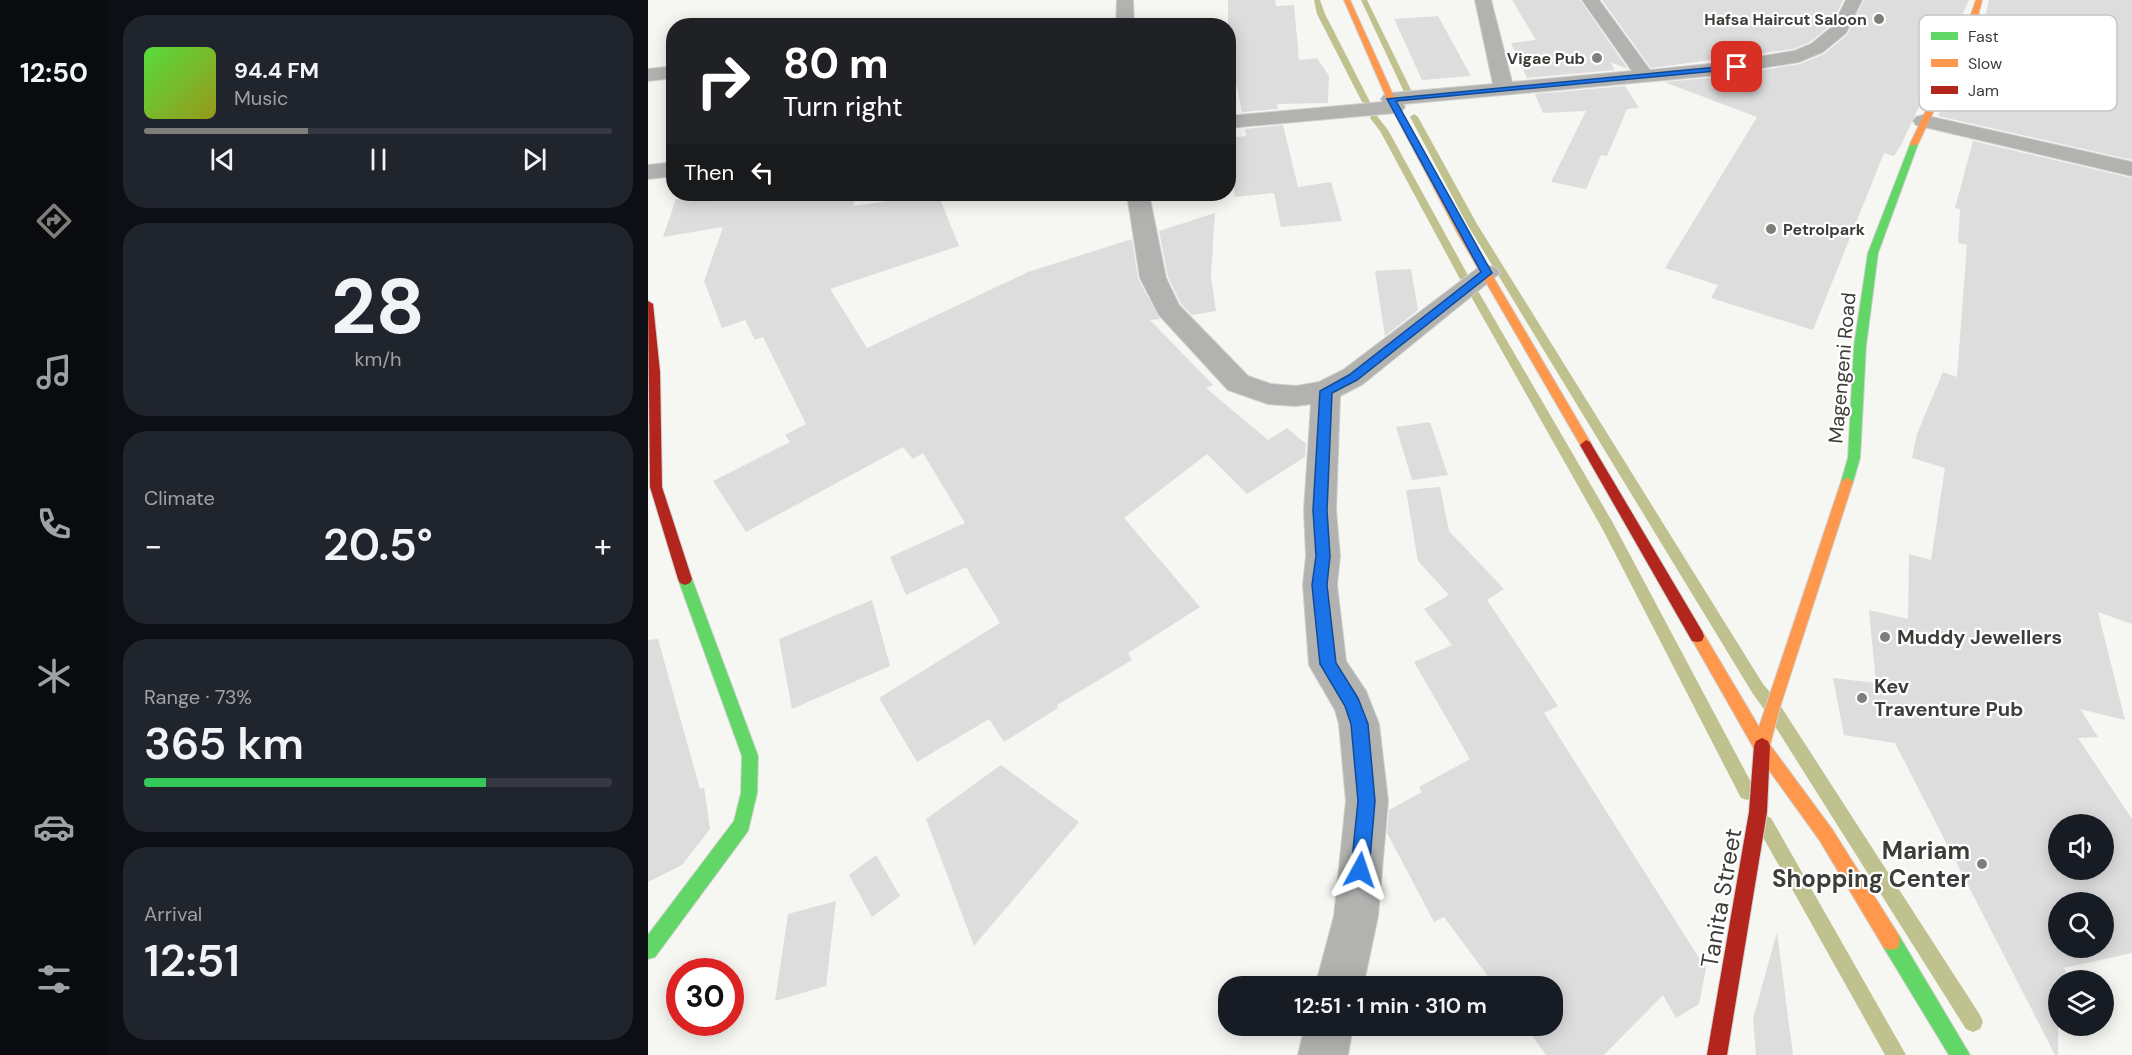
<!DOCTYPE html>
<meta charset="utf-8">
<style>
:root{--surface:#171b24;--page:#20242c;--text:#f1f3f6;--muted:#9ea1a6;--line:#363941;--accent:#7e7e7a}
body{margin:0;font-family:"DM Sans",sans-serif;background:var(--page);color:var(--text);height:100vh;display:flex;flex-direction:column;font-size:22px;white-space:nowrap}
*{box-sizing:border-box;margin:0}
p{font-size:20px;color:var(--muted)}
.icon{flex:none;width:33px;height:33px;fill:none;stroke:currentColor;stroke-width:2;stroke-linecap:round;stroke-linejoin:round}
.map{position:relative;flex:1;overflow:hidden}
.panel{display:flex;flex-direction:column;gap:15px;padding:15px;background:#0d0f14;width:540px}
.panel>*{flex:none}
.hud{position:absolute;left:18px;top:18px;width:570px;height:183px;border-radius:24px;box-shadow:0 3px 15px #0003;background:#202124;color:#fff;overflow:hidden}
.buttons{position:absolute;left:1400px;top:814px;display:grid;gap:12px}
.buttons a{display:grid;place-items:center;width:66px;height:66px;border-radius:50%;background:var(--surface);box-shadow:0 3px 15px #0003;font-size:30px}
.speed{position:absolute;left:18px;top:958px;display:flex;gap:12px;font-size:30px;font-weight:700;text-align:center}
.speed>*{display:grid;place-content:center;width:78px;height:78px;border-radius:50%;background:var(--surface);box-shadow:0 3px 15px #0003;line-height:1}
.speed .limit{border:9px solid #d22;background:#fff;color:#111}
.pin{position:absolute;display:grid;place-items:center;width:51px;height:51px;color:#fff;margin:-26px;border-radius:12px;box-shadow:0 3px 9px #0006}
.me{position:absolute;width:66px;margin:-33px;rotate:5deg;stroke-linejoin:round;filter:drop-shadow(0 0 4px #0008)}
.turn{display:flex;align-items:center;gap:21px;height:126px;padding:0 18px;font-size:27px}
.turn .icon{width:78px;height:78px;stroke-width:2.5}
.turn b{display:block;font-size:42px;line-height:51px}
.then{display:flex;align-items:center;height:57px;padding:0 18px;background:#0003;gap:12px;font-size:22px}
.big{font-size:45px;font-weight:600;line-height:1.1}
.panel .card{flex:1;display:flex;flex-direction:column;justify-content:center;gap:9px;min-width:0;padding:0 21px;border-radius:24px;background:var(--page)}
.panel .dial{align-items:center;gap:0}
.dial b{font-size:78px;line-height:1}
.song{display:flex;align-items:center;gap:18px}
.cover{width:72px;height:72px;border-radius:9px;background:linear-gradient(135deg,hsl(110 70% 55%),hsl(60 70% 35%))}
.played{height:6px;border-radius:3px;background:linear-gradient(90deg,var(--accent) 35%,var(--line) 35%)}
.keys{display:flex;justify-content:space-around;direction:ltr}
.heat{display:flex;justify-content:space-between;align-items:center;font-size:33px;direction:ltr}
.charge{height:9px;border-radius:4px;background:linear-gradient(90deg,#34c759 73%,var(--line) 0)}
.trip{position:absolute;left:570px;top:976px;width:345px;height:60px;border-radius:24px;background:var(--surface);box-shadow:0 3px 15px #0003;font-weight:600;line-height:60px;text-align:center}
main{display:flex;flex:1;min-height:0}
.tab-bar{display:flex;flex-direction:column;width:108px;justify-content:space-around;align-items:center;background:#090b0e;color:var(--muted)}
.tab-bar .icon{width:42px;height:42px}
.tab-bar .active{color:var(--accent)}
.tab-bar b{font-size:27px;color:var(--text)}
.map>svg:first-child{display:block}
.lines{fill:none;stroke-linecap:round;stroke-linejoin:round}
.stream{fill:#bfc28f;fill-rule:evenodd}
.building{fill:#dedddd;fill-rule:evenodd}
.street-casing{stroke:#d0d0ce;stroke-width:2}
.fast-casing{stroke:#d0d0ce;stroke-width:2}
.slow-casing{stroke:#d0d0ce;stroke-width:2}
.jam-casing{stroke:#d0d0ce;stroke-width:2}
.street{fill:#b2b2b1;fill-rule:evenodd}
.fast{fill:#63d668;fill-rule:evenodd}
.slow{fill:#ff974d;fill-rule:evenodd}
.jam{fill:#b3261e;fill-rule:evenodd}
.route{fill:#1a73e8;stroke:#114b97;stroke-width:1.5}
.poi-dot{fill:#7e7e7a;stroke:#fff;stroke-width:2}
.labels{text-anchor:middle;dominant-baseline:central;stroke-width:4.5;stroke-linejoin:round;paint-order:stroke}
.far-poi-label{font-size:16px;font-weight:bold;fill:#3d3d3a;stroke:#fff;text-anchor:end}
.street-label{font-size:20px;fill:#3d3d3a;stroke:#fff}
.poi-label{font-size:20px;font-weight:bold;fill:#3d3d3a;stroke:#fff;text-anchor:start}
.near-poi-label{font-size:24px;font-weight:bold;fill:#3d3d3a;stroke:#fff;text-anchor:end}
.near-street-label{font-size:24px;fill:#3d3d3a;stroke:#fff}
.key{fill:#fff;stroke:#c5c5c4;stroke-width:1.5}
.key-label{font-size:16px;fill:#3d3d3a}
</style>
<main>
<nav class="tab-bar">
<b>12:50</b>
<svg class="icon active" aria-label="directions" viewBox="0 0 24 24"><path d="M12 3l9 9-9 9-9-9zM9 14v-3h6M13 9l2 2-2 2"/></svg>
<svg class="icon" aria-label="music" viewBox="0 0 24 24"><path d="M9 18V5l10-2v13"/><circle cx="6" cy="18" r="3"/><circle cx="16" cy="16" r="3"/></svg>
<svg class="icon" aria-label="phone" viewBox="0 0 24 24"><path d="M5 4h4l2 5-3 2q2 4 5 5l2-3 5 2v4C11 20 4 13 5 4z"/></svg>
<svg class="icon" aria-label="climate" viewBox="0 0 24 24"><path d="M12 3v18M4 7l16 10M4 17L20 7"/></svg>
<svg class="icon" aria-label="car" viewBox="0 0 24 24"><path d="M5 17H2v-5l4-1 3-4h7l3 4 3 1v5h-3M9 17h6M6 11h13"/><circle cx="7" cy="17" r="2"/><circle cx="17" cy="17" r="2"/></svg>
<svg class="icon" aria-label="filters" viewBox="0 0 24 24"><path d="M4 7h16M4 17h16"/><circle cx="9" cy="7" r="2"/><circle cx="15" cy="17" r="2"/></svg>
</nav>
<section class="panel">
<div class="card">
<div class="song"><i class="cover"></i><div><b>94.4 FM</b><p>Music</p></div></div>
<div class="played"></div>
<div class="keys"><svg class="icon" aria-label="previous" viewBox="0 0 24 24"><path d="M18 5L8 12l10 7zM5 5v14"/></svg><svg class="icon" aria-label="pause" viewBox="0 0 24 24"><path d="M8 5v14M16 5v14"/></svg><svg class="icon" aria-label="next" viewBox="0 0 24 24"><path d="M6 5l10 7-10 7zM19 5v14"/></svg></div>
</div>
<div class="card dial"><b>28</b><p>km/h</p></div>
<div class="card"><p>Climate</p>
<div class="heat"><a>−</a><b class="big">20.5°</b><a>+</a></div>
</div>
<div class="card"><p>Range · 73%</p><b class="big">365 km</b><div class="charge"></div></div>
<div class="card"><p>Arrival</p><b class="big">12:51</b></div>
</section>
<div class="map">
<svg width="1484" height="1055" viewBox="0 0 1484 1055">
<rect width="100%" height="100%" fill="#f6f6f2"/>
<g class="lines">
<g class="stream">
<path d="M666,0H672L677,14L722,102L721,104L714,102L669,14Z"/>
<path d="M713,0H719L764,92L763,94L756,92Z"/>
<path d="M766,114L770,117L829,224L1115,684L1130,702L1332,1015L1335,1022L1332,1029L1325,1032L1318,1029L1118,712L1105,694L819,224L762,117Z"/>
<path d="M723,116H729L740,130L822,279L821,281L817,282L812,279L732,131L722,118Z"/>
<path d="M825,288L830,291L965,523L1105,786L1107,792L1105,798L1099,800L1093,798L955,530L820,291Z"/>
<path d="M1117,815L1123,818L1258,1055H1237L1111,830L1108,824L1111,818Z"/>
</g>
</g>
<g class="building">
<path d="M580,0H627L628,6L646,5L651,60L669,58L681,76L680,103L629,104L630,109L594,112L580,44Z"/>
<path d="M864,0H932L980,69L962,62L967,70L879,78L863,43L888,40Z"/>
<path d="M954,0H1195L1183,25L1162,42L1145,49L1003,68Z"/>
<path d="M1216,0H1321L1253,145L1246,156L1236,153L1165,330L1063,298L1070,285L1017,268L1109,117L1016,82L1071,77L1152,64L1176,54L1199,35Z"/>
<path d="M1341,0H1484V160L1290,116L1336,21Z"/>
<path d="M790,16L823,76L774,80L746,19Z"/>
<path d="M977,86L991,108L979,109L959,156L953,155L938,189L903,182L938,111L895,113L887,94Z"/>
<path d="M635,125L650,187L683,182L694,221L633,227L626,193L587,197L580,138L598,136L597,129Z"/>
<path d="M1325,141L1484,178V624L1450,612L1477,720L1432,709L1450,737L1430,738L1484,819V953L1416,968L1423,981H1410V1055H1407L1247,743L1196,735L1185,678L1228,683L1221,610L1260,619L1261,554L1283,560L1297,468L1264,458L1269,434L1295,372L1309,377L1319,245L1310,243L1312,209L1307,208ZM1410,825H1455V870H1410ZM1410,903H1455V948H1410Z"/>
<path d="M62,194H208L205,206L290,194L311,246L182,289L219,348L380,272L484,239L490,279L512,319L502,320L565,385L558,388L620,440L639,428L658,444L657,457L599,494L559,454L476,518L552,607L480,653L484,660L409,705L410,708L356,742L341,719L269,762L231,698L352,623L318,567L258,595L242,557L317,523L275,453L265,459L255,447L98,532L65,481L142,442L137,435L158,424L115,337L107,340L97,320L74,328L56,281L75,227L15,237L28,199Z"/>
<path d="M567,213L563,276L568,311L544,315L533,304L520,277L511,231Z"/>
<path d="M763,269L770,310L737,336L727,271Z"/>
<path d="M782,422L800,475L764,480L748,427Z"/>
<path d="M792,487L801,531L856,589L839,600L910,706L896,713L1058,969L1051,1004L1028,1018L1015,995L956,1055H898L877,1026H904V987H848L796,917L786,922L739,833L741,810L774,792L771,787L822,759L766,662L804,645L776,609L801,595L770,561L758,490Z"/>
<path d="M224,600L242,666L144,709L131,639Z"/>
<path d="M10,639L52,789L56,787L62,829L34,865L0,882V640Z"/>
<path d="M353,765L431,822L326,946L278,819Z"/>
<path d="M228,855L252,896L224,917L201,875Z"/>
<path d="M188,901L178,986L127,1001L140,914Z"/>
<path d="M1129,932L1145,1055H1108L1105,1019Z"/>
</g>
<g class="lines">
<defs>
<g id="street">
<path d="M469,0H485L486,26H468Z"/>
<path d="M827,0H843L864,82L984,71L934,0H951L1002,70L1071,63L1146,51L1163,44L1185,26L1198,0H1214L1198,33L1175,52L1151,62L1071,75L755,104L757,107L754,111L747,113L580,128V116L735,102L733,99L736,95L743,93L845,84Z"/>
<path d="M26,66V78L0,81V69Z"/>
<path d="M1275,115L1484,162V176L1268,125L1265,121L1268,117Z"/>
<path d="M26,162V176L0,179V165Z"/>
<path d="M479,194H501L518,278L531,305L600,376L623,384L648,386L671,382L695,370L830,268L839,265L848,268L852,273L715,384L692,396L688,510L692,556L689,585L698,661L718,691L731,724L740,801L730,916L715,987H667L686,916L698,801L691,724L687,710L661,665L655,585L658,556L656,510L663,404L648,406L620,404L580,390L511,315L492,278Z"/>
<path d="M657,1026H705L700,1055H650Z"/>
</g>
<g id="fast">
<path d="M1263,142L1270,144L1230,253L1218,346L1212,458L1205,482L1199,487L1193,482L1200,458L1206,346L1220,253Z"/>
<path d="M37,573L42,575L44,579L110,756L109,793L100,831L7,957L0,959V935L86,821L93,793L94,756L30,579L32,575Z"/>
<path d="M1243,932L1250,934L1322,1055H1301L1236,948L1234,941L1236,934Z"/>
</g>
<g id="slow">
<path d="M696,0H702L747,99L820,234L944,445L942,448H934L810,234L739,99Z"/>
<path d="M1328,0H1334L1329,20L1270,144L1263,146L1262,144L1321,20Z"/>
<path d="M1199,477L1205,482L1132,707L1122,745L1184,829L1250,934L1252,941L1250,948L1243,950L1236,948L1172,841L1108,752L1042,636L1044,631L1049,630L1054,631L1111,727L1193,482Z"/>
</g>
<g id="jam">
<path d="M0,301L5,304L12,372L14,487L44,579L42,583L37,585L32,583L30,579L2,487Z"/>
<path d="M938,440L942,442L1054,631L1056,636L1054,641L1049,642L1044,641L932,445Z"/>
<path d="M1114,738L1120,741L1122,746L1119,812L1079,1055H1059L1101,812L1106,746L1108,741Z"/>
</g>
</defs>
<use href="#street" class="street-casing"/>
<use href="#fast" class="fast-casing"/>
<use href="#slow" class="slow-casing"/>
<use href="#jam" class="jam-casing"/>
<use href="#street" class="street"/>
<use href="#fast" class="fast"/>
<use href="#slow" class="slow"/>
<use href="#jam" class="jam"/>
</g>
<path class="route" d="M1091,65L1089,69L748,101L844,273L709,380L684,393L679,510L682,556L679,585L688,663L710,698L720,724L727,801L721,870L719,876L712,879L706,876L703,870L710,801L703,724L697,706L672,664L664,585L668,556L665,510L672,391L701,375L833,272L739,99Z"/>
<g class="poi-dot">
<circle cx="1231" cy="19" r="6"/>
<circle cx="949" cy="58" r="6"/>
<circle cx="1123" cy="229" r="6"/>
<circle cx="1237" cy="637" r="6"/>
<circle cx="1214" cy="698" r="6"/>
<circle cx="1334" cy="864" r="6"/>
</g>
<g class="labels">
<g class="far-poi-label">
<text x="1219" y="19">Hafsa Haircut Saloon</text>
<text x="937" y="58">Vigae Pub</text>
<text x="1135" y="229" text-anchor="start">Petrolpark</text>
</g>
<g class="street-label">
<text transform="translate(1194 368) rotate(-85)">Magengeni Road</text>
</g>
<g class="poi-label">
<text x="1249" y="637">Muddy Jewellers</text>
<text x="1226" y="686">Kev<tspan x="1226" dy="23">Traventure Pub</tspan></text>
</g>
<g class="near-poi-label">
<text x="1322" y="850">Mariam<tspan x="1322" dy="28">Shopping Center</tspan></text>
</g>
<g class="near-street-label">
<text transform="translate(1073 898) rotate(-80)">Tanita Street</text>
</g>
</g>
<rect x="1271" y="15" width="198" height="96" rx="9" class="key"/>
<rect x="1283" y="32" width="27" height="8" fill="#63d668"/>
<rect x="1283" y="59" width="27" height="8" fill="#ff974d"/>
<rect x="1283" y="86" width="27" height="8" fill="#b3261e"/>
<g class="key-label">
<text x="1320" y="42">Fast</text>
<text x="1320" y="69">Slow</text>
<text x="1320" y="96">Jam</text>
</g>
</svg>
<div class="buttons">
<a><svg class="icon" aria-label="sound" viewBox="0 0 24 24"><path d="M4 9h4l5-4v14l-5-4H4zM17 9q2 3 0 6"/></svg></a>
<a><svg class="icon" aria-label="search" viewBox="0 0 24 24"><circle cx="10" cy="10" r="6"/><path d="M15 15l6 6"/></svg></a>
<a><svg class="icon" aria-label="layers" viewBox="0 0 24 24"><path d="M12 4l9 5-9 5-9-5zM3 14l9 5 9-5"/></svg></a>
</div>
<div class="speed"><div class="limit">30</div></div>
<div class="pin" style="left:1089px;top:67px;background:#d93025"><svg class="icon" aria-label="arrive" viewBox="0 0 24 24"><path d="M6 21V4h12l-3 4 3 4H6"/></svg></div>
<svg class="me" style="left:712px;top:870px" viewBox="-20 -20 40 40"><path d="M0-17L14 15 0 8-14 15z" fill="#1a73e8" stroke="#fff" stroke-width="4"/></svg>
<div class="trip">12:51 · 1 min · 310 m</div>
<div class="hud">
<div class="turn"><svg class="icon" aria-label="right" viewBox="0 0 24 24"><path d="M7 20v-9h11M14 6l5 5-5 5"/></svg><div><b>80 m</b>Turn right</div></div>
<div class="then">Then<svg class="icon" aria-label="left" viewBox="0 0 24 24"><path d="M17 20v-9H6M10 6l-5 5 5 5"/></svg></div>
</div>
</div>
</main>
